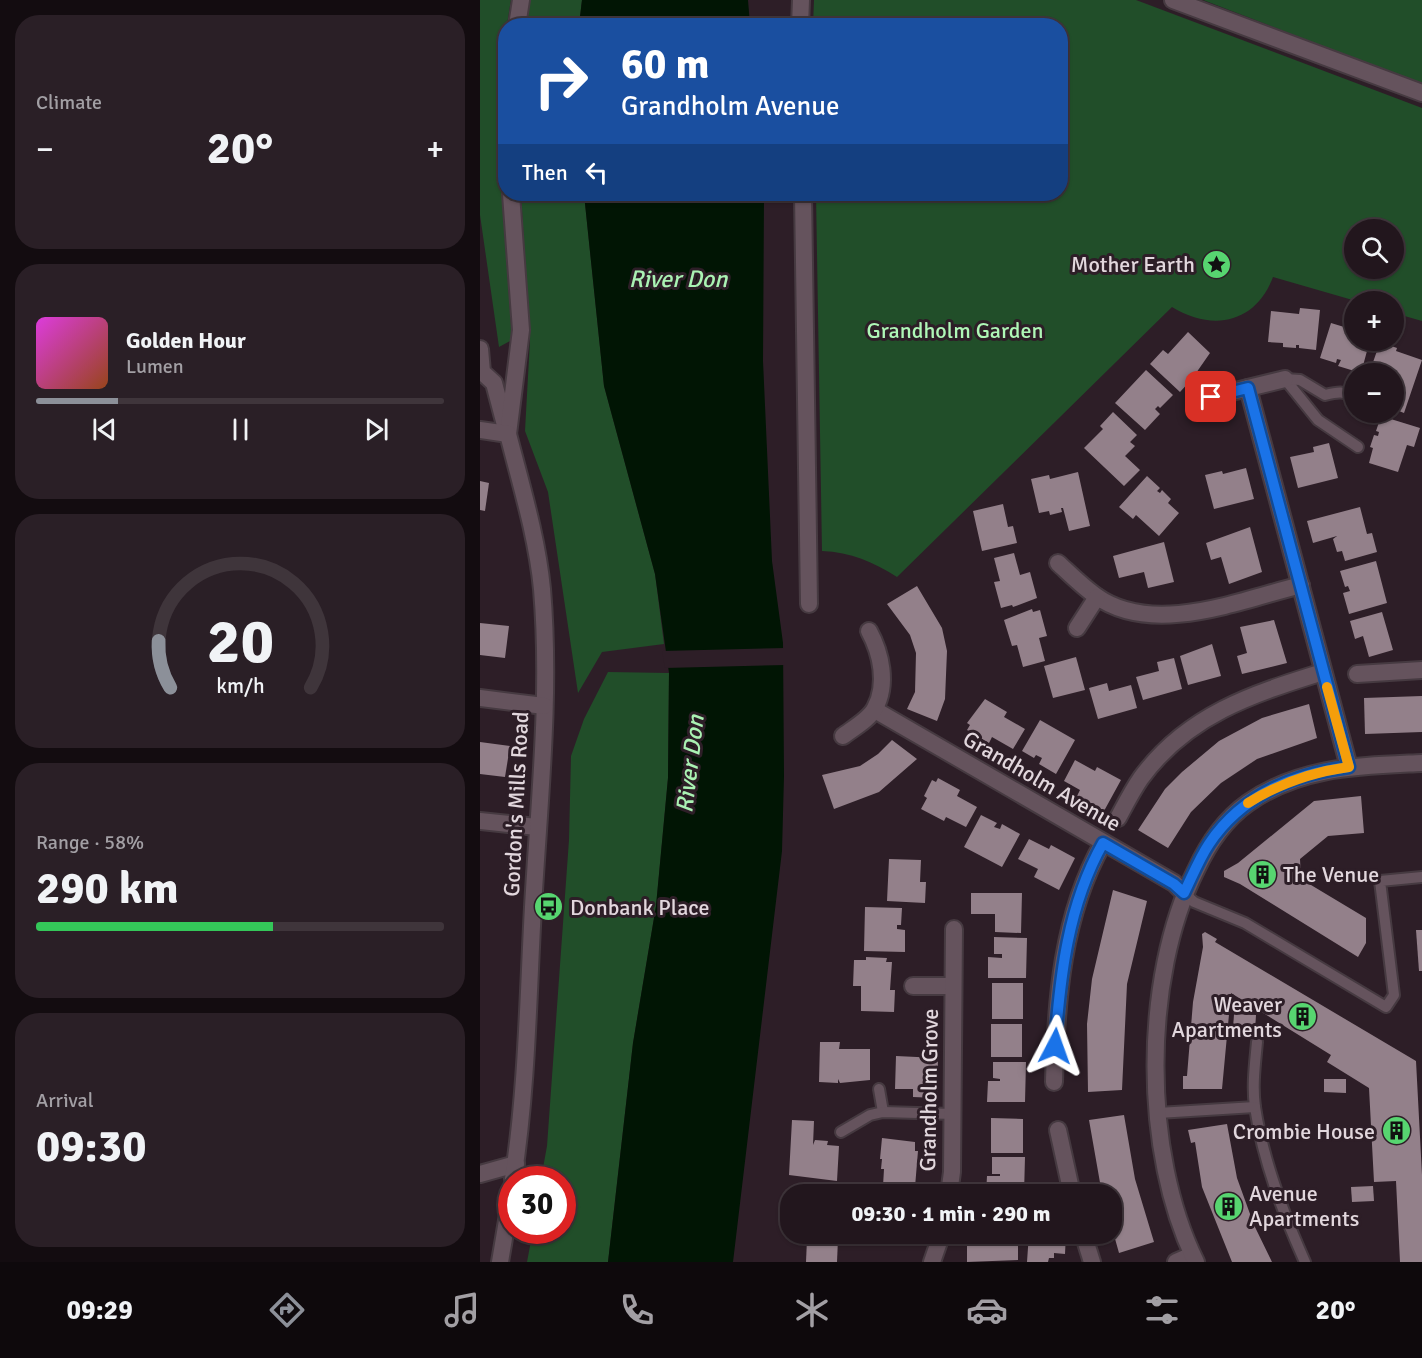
<!DOCTYPE html>
<meta charset="utf-8">
<style>
:root{--surface:#22161d;--page:#2a1f26;--text:#f1f3f6;--muted:#a29fa4;--line:#3f353b;--accent:#8c9099}
body{margin:0;font-family:Signika,sans-serif;background:var(--page);color:var(--text);height:100vh;display:flex;flex-direction:column;font-size:22px;white-space:nowrap}
*{box-sizing:border-box;margin:0}
p{font-size:20px;color:var(--muted)}
.icon{flex:none;width:33px;height:33px;fill:none;stroke:currentColor;stroke-width:2;stroke-linecap:round;stroke-linejoin:round}
.map{position:relative;flex:1;overflow:hidden}
.details{display:flex;flex-direction:column;gap:15px;padding:15px;background:#130c10;width:480px}
.details>*{flex:none}
.top-card{position:absolute;left:18px;top:18px;width:570px;height:183px;border-radius:24px;box-shadow:0 2px 4px #0004,0 0 0 2px var(--line);background:#1a4fa0;color:#fff;overflow:hidden}
.buttons{position:absolute;left:864px;top:219px;display:grid;gap:12px}
.buttons a{display:grid;place-items:center;width:60px;height:60px;border-radius:50%;background:var(--surface);box-shadow:0 2px 4px #0004,0 0 0 2px var(--line);font-size:30px}
.speed{position:absolute;left:18px;top:1166px;display:flex;gap:12px;font-size:30px;font-weight:700;text-align:center}
.speed>*{display:grid;place-content:center;width:78px;height:78px;border-radius:50%;background:var(--surface);box-shadow:0 2px 4px #0004,0 0 0 2px var(--line);line-height:1}
.speed .limit{border:9px solid #d22;background:#fff;color:#111}
.pin{position:absolute;display:grid;place-items:center;width:51px;height:51px;color:#fff;margin:-26px;border-radius:12px;box-shadow:0 3px 9px #0006}
.me{position:absolute;width:66px;margin:-33px;rotate:4deg;stroke-linejoin:round;filter:drop-shadow(0 0 4px #0008)}
.turn{display:flex;align-items:center;gap:21px;height:126px;padding:0 24px;font-size:27px}
.turn .icon{width:78px;height:78px;stroke-width:2.5}
.turn b{display:block;font-size:42px;line-height:51px}
.then{display:flex;align-items:center;height:57px;padding:0 24px;background:#0003;gap:12px;font-size:22px}
.big{font-size:45px;font-weight:800;line-height:1.1}
.details .widget{flex:1;display:flex;flex-direction:column;justify-content:center;gap:9px;min-width:0;padding:0 21px;border-radius:24px;background:var(--page)}
.details .dial{align-items:center;gap:0}
.dial svg{height:156px;overflow:visible;fill:none;stroke:var(--line);stroke-width:7;stroke-linecap:round;text-anchor:middle}
.dial text{fill:var(--text);stroke:none}
.song{display:flex;align-items:center;gap:18px}
.cover{width:72px;height:72px;border-radius:9px;background:linear-gradient(135deg,hsl(300 70% 55%),hsl(20 70% 35%))}
.played{height:6px;border-radius:3px;background:linear-gradient(90deg,var(--accent) 20%,var(--line) 20%)}
.keys{display:flex;justify-content:space-around;direction:ltr}
.heat{display:flex;justify-content:space-between;align-items:center;font-size:33px;direction:ltr}
.charge{height:9px;border-radius:4px;background:linear-gradient(90deg,#34c759 58%,var(--line) 0)}
.trip{position:absolute;left:300px;top:1184px;width:342px;height:60px;border-radius:24px;background:var(--surface);box-shadow:0 2px 4px #0004,0 0 0 2px var(--line);font-weight:800;line-height:60px;text-align:center}
.menu{display:flex;height:96px;justify-content:space-around;align-items:center;background:#0e090c;color:var(--muted)}
.menu .icon{width:42px;height:42px}
.menu .active{color:var(--accent)}
.menu b{font-size:27px;color:var(--text)}
main{display:flex;flex:1;min-height:0}
.map>svg:first-child{display:block}
.green{fill:#214e29;fill-rule:evenodd}
.water{fill:#011504}
.pier{fill:#2d1e27}
.building{fill:#93808a}
.lines{fill:none;stroke-linecap:round;stroke-linejoin:round}
.service-casing{stroke:#463a41;stroke-width:14}
.minor-casing{stroke:#463a41;stroke-width:20}
.tertiary-casing{stroke:#463a41;stroke-width:20}
.service{stroke:#65535d;stroke-width:10}
.minor{stroke:#65535d;stroke-width:16}
.tertiary{stroke:#65535d;stroke-width:16}
.route-casing{stroke:#114b97;stroke-width:15}
.route{stroke:#1a73e8;stroke-width:10}
.slow{stroke:#f59e0b;stroke-width:10}
.labels{text-anchor:middle;dominant-baseline:central;stroke-width:6;stroke-linejoin:round;paint-order:stroke}
.poi-label{font-size:22px;fill:#e2d7dd;stroke:#2d1e27;text-anchor:end}
.park-label{font-size:22px;fill:#aff7b7;stroke:#2d1e27}
.street-label{font-size:22px;fill:#e2d7dd;stroke:#2d1e27}
.water-label{font-size:24px;font-style:italic;fill:#aaf2b3;stroke:#2d1e27}
</style>
<main>
<section class="details">
<div class="widget"><p>Climate</p>
<div class="heat"><a>−</a><b class="big">20°</b><a>+</a></div>
</div>
<div class="widget">
<div class="song"><i class="cover"></i><div><b>Golden Hour</b><p>Lumen</p></div></div>
<div class="played"></div>
<div class="keys"><svg class="icon" aria-label="previous" viewBox="0 0 24 24"><path d="M18 5L8 12l10 7zM5 5v14"/></svg><svg class="icon" aria-label="pause" viewBox="0 0 24 24"><path d="M8 5v14M16 5v14"/></svg><svg class="icon" aria-label="next" viewBox="0 0 24 24"><path d="M6 5l10 7-10 7zM19 5v14"/></svg></div>
</div>
<div class="widget dial"><svg viewBox="0 0 100 80">
<path d="M14 69A42 42 0 1 1 86 69"/>
<path d="M14 69A42 42 0 0 1 8 45" stroke="#8c9099"/>
<text x="50" y="56" font-size="32" font-weight="700">20</text>
<text x="50" y="72" font-size="11">km/h</text>
</svg></div>
<div class="widget"><p>Range · 58%</p><b class="big">290 km</b><div class="charge"></div></div>
<div class="widget"><p>Arrival</p><b class="big">09:30</b></div>
</section>
<div class="map">
<svg width="942" height="1262" viewBox="0 0 942 1262">
<rect width="100%" height="100%" fill="#2d1e27"/>
<g class="green">
<path d="M0,0H31C11,110 25,228 32,340L19,347L0,215Z"/>
<path d="M50,0H102L99,25H47Z"/>
<path d="M334,0H656L942,108V321L914,313V302L876,301L793,277C776,323 733,332 692,307L417,577C393,562 371,552 342,551L336,194H580V26L333,25ZM874,230H914V268H874Z"/>
<path d="M723,0H942V84Z"/>
<path d="M41,194H104L124,386L175,574L184,644L122,652L98,693L68,492L45,431L50,340Z"/>
<path d="M128,672L189,673L188,778L176,906L153,1043L128,1262H47L53,1230H82V1179H61L67,1146L89,840L91,756L104,719Z"/>
</g>
<g class="water">
<path d="M102,0H268L270,25H99Z"/>
<path d="M104,194H284L283,361L292,561L303,643L304,776L302,851L253,1262H128L153,1043L176,906L188,778L189,673L175,574L124,386Z"/>
</g>
<path class="pier" d="M306,648V665L185,668L182,651Z"/>
<g class="building">
<path d="M820,308L840,310L836,350L819,348V345H816V348L803,347V343L788,342L791,311L819,314Z"/>
<path d="M851,323L874,330V340H890L881,373L858,366L861,360L857,359L856,363L840,358Z"/>
<path d="M708,332L730,353L714,376L711,374L709,376L712,379L700,392L670,364L683,350L688,354Z"/>
<path d="M900,342L917,348L916,351L942,360L924,413L914,409V374H889Z"/>
<path d="M666,370L693,395L680,408L678,406L675,409L680,414L665,430L635,403Z"/>
<path d="M633,412L657,435L650,442L655,446L645,456L660,470L644,486L604,448L623,429L620,426Z"/>
<path d="M901,416L940,428L934,447L927,445L918,472L889,463L893,448L890,447L894,435L898,436L899,432L896,431Z"/>
<path d="M849,443L858,478L818,488L810,457L834,452L833,447Z"/>
<path d="M766,468L774,499L734,509L725,475L742,471L743,474Z"/>
<path d="M598,472L610,526L589,531L583,508H581L582,512L570,515L569,511L559,513L551,479L569,475L570,479Z"/>
<path d="M667,476L680,488L677,491L680,493L682,490L691,499L688,503L699,513L679,536L656,515L653,519L639,507Z"/>
<path d="M0,481L9,483L5,511L0,510Z"/>
<path d="M523,504L528,527L533,526L537,543L502,551L493,511Z"/>
<path d="M880,507L887,534L892,533L897,552L865,561L862,551L857,552L853,539L857,536L833,543L827,521Z"/>
<path d="M770,527L782,572L749,584L741,557L731,560L726,543Z"/>
<path d="M684,542L694,582L668,588L664,572L639,578L633,556Z"/>
<path d="M534,553L540,575L550,572L557,598L533,607L532,605L521,608L514,582L520,581L514,558Z"/>
<path d="M896,561L907,603L869,614L863,593L870,591L868,586L865,587L860,571Z"/>
<path d="M437,586L462,628L467,651L465,699L457,721L427,709L435,692L436,653L430,635L407,604Z"/>
<path d="M552,609L553,612L560,610L567,636L559,638L565,661L543,667L537,645L532,646L524,620Z"/>
<path d="M902,612L913,650L889,657L883,636L875,639L870,621Z"/>
<path d="M794,620L807,663L762,674L757,656L767,653L760,627Z"/>
<path d="M0,623L29,626L25,658L0,655Z"/>
<path d="M732,644L741,676L708,685L700,656Z"/>
<path d="M596,657L605,690L573,698L564,666Z"/>
<path d="M694,658L702,689L663,700L656,677L679,671L677,662Z"/>
<path d="M627,683L629,691L651,685L657,708L618,719L609,688Z"/>
<path d="M942,696V732L885,734L884,698Z"/>
<path d="M505,699L527,712L524,717L545,729L533,749L512,737L509,743L487,730L490,725L487,723Z"/>
<path d="M829,704L837,738L777,759L741,783L711,812L688,848L658,830L685,789L702,772L739,741L782,718Z"/>
<path d="M560,720L595,740L576,774L559,764L562,758L556,755L554,758L542,751Z"/>
<path d="M412,740L437,759L399,792L354,809L342,775L380,766L398,754Z"/>
<path d="M0,742L30,746L25,777L0,774Z"/>
<path d="M595,760L615,771L617,767L641,780L624,811L597,796L600,790L584,781Z"/>
<path d="M458,778L480,790L477,796L497,807L486,827L466,817L464,821L441,809L447,798L444,796L452,780L456,782Z"/>
<path d="M881,796L884,833L848,836L820,859L821,879L886,918V943L878,957L760,884L744,877V871L758,863L834,801Z"/>
<path d="M501,815L517,823L514,827L520,829L522,824L540,834L522,867L484,847Z"/>
<path d="M549,839L569,849L571,845L595,858L579,890L554,877L558,869L538,859Z"/>
<path d="M409,859L441,860L440,882H446L445,903L407,901Z"/>
<path d="M633,890L667,901L647,984L642,1090L608,1092L607,1024L612,979Z"/>
<path d="M491,893H542L541,933L515,932V914H491Z"/>
<path d="M385,907L422,908L421,925H417V929L425,930V952L384,951Z"/>
<path d="M936,930H942V971H939Z"/>
<path d="M725,932L737,939L735,942L936,1061L942,1175V1262H920L916,1181L894,1182L889,1088L847,1062L851,1055L751,993L742,1089H703V1076H707L713,1002L723,947L722,934Z"/>
<path d="M514,937L547,938L546,978H508V957L522,958V954H514Z"/>
<path d="M386,957L407,958L406,962H412L410,990H415L414,1012L381,1011V986H373L374,960H386Z"/>
<rect x="512" y="983" width="31" height="36"/>
<path d="M754,1014L776,1015L775,1030L753,1029Z"/>
<rect x="511" y="1024" width="31" height="33"/>
<path d="M340,1042H360L359,1049H390V1080L360,1083L358,1079V1083L339,1082Z"/>
<path d="M416,1056L458,1058L457,1098L433,1097V1089H415Z"/>
<path d="M513,1062H546L545,1102H507L508,1081H520V1079L513,1078Z"/>
<path d="M844,1079H866V1093L844,1092Z"/>
<path d="M644,1115L655,1179L674,1242L639,1253L632,1228V1194H622L609,1120Z"/>
<path d="M511,1118L543,1119V1153H511Z"/>
<path d="M312,1120L334,1121L333,1145L335,1140L348,1141L347,1145L359,1146L357,1181L309,1175Z"/>
<path d="M747,1124L757,1178L774,1225L792,1262H752L722,1187L715,1142L711,1143L708,1130Z"/>
<path d="M402,1138L435,1142V1151H438L435,1187L403,1186L404,1169H401L402,1159H400Z"/>
<path d="M512,1157H545L544,1194H506L507,1176H520V1174H512Z"/>
<path d="M893,1186L894,1201L872,1202L871,1187Z"/>
<rect x="399" y="1233" width="24" height="13"/>
<path d="M487,1233L538,1236V1260L487,1262Z"/>
<path d="M549,1233H586L585,1254L574,1253V1258H569L568,1262H547Z"/>
<path d="M327,1239H358L357,1262H326Z"/>
</g>
<g class="lines">
<defs>
<g id="service">
<path d="M805,379L838,420L878,447"/>
<path d="M805,379L820,380L845,395C857,392 865,390 874,399"/>
<path d="M704,893L714,902L765,923L906,1007L914,995L900,881L942,877"/>
<path d="M777,1042C775,1064 772,1086 775,1107C783,1161 803,1213 825,1262"/>
<path d="M399,1089L403,1112"/>
<path d="M678,1113L775,1107"/>
<path d="M361,1132L390,1115L403,1112L473,1114"/>
</g>
<g id="minor">
<path d="M693,0L942,93"/>
<path d="M37,26L41,0"/>
<path d="M320,26L321,0"/>
<path d="M323,194L329,604"/>
<path d="M0,349L2,372L14,383L25,425"/>
<path d="M768,388L869,767"/>
<path d="M731,397L805,379"/>
<path d="M28,434L41,330L31,194"/>
<path d="M578,563C590,574 603,587 616,596C673,637 761,600 821,585"/>
<path d="M597,628L617,597"/>
<path d="M877,674L942,670"/>
<path d="M395,710L694,883L704,893"/>
<path d="M363,736C372,729 390,719 395,708C408,684 401,653 389,631"/>
<path d="M638,818C645,805 652,791 661,778C707,715 772,694 843,672"/>
<path d="M0,821L57,827"/>
<path d="M433,986H473"/>
<path d="M574,1082C576,1001 582,915 623,843"/>
<path d="M578,1130L592,1194"/>
<path d="M0,1174L36,1164"/>
<path d="M469,1194L472,1172L474,929"/>
<path d="M603,1233L612,1262"/>
<path d="M452,1262L462,1233"/>
<path d="M696,1262L712,1255"/>
<path d="M716,1262C662,1153 662,978 716,870C728,844 744,820 768,803C821,766 880,766 942,763"/>
</g>
<g id="tertiary">
<path d="M0,430L28,434C41,485 57,537 62,589C71,695 59,802 53,907C48,998 47,1089 33,1179"/>
<path d="M0,698L64,706"/>
<path d="M20,1262L32,1191"/>
</g>
</defs>
<use href="#service" class="service-casing"/>
<use href="#minor" class="minor-casing"/>
<use href="#tertiary" class="tertiary-casing"/>
<use href="#service" class="service"/>
<use href="#minor" class="minor"/>
<use href="#tertiary" class="tertiary"/>
</g>
<g class="lines">
<defs>
<path id="route" d="M575,1046C580,976 588,905 623,843L694,884L704,893C712,877 719,859 729,844C761,796 813,774 869,767L768,388L731,397"/>
</defs>
<use href="#route" class="route-casing"/>
<use href="#route" class="route"/>
<path class="slow" d="M768,803C800,783 832,772 869,767L847,687"/>
</g>
<defs>
<symbol id="sight-disc" viewBox="-11 -11 22 22"><circle r="9.5" fill="#57d570" stroke="#2d1e27"/><path d="M0-6L1.8-2.2L6-1.7L2.9 1.2L3.7 5.4L0 3.3L-3.7 5.4L-2.9 1.2L-6-1.7L-1.8-2.2Z" fill="#111"/></symbol>
<symbol id="building-disc" viewBox="-11 -11 22 22"><circle r="9.5" fill="#57d570" stroke="#2d1e27"/><path d="M-4-6H4V6H1V3H-1V6H-4ZM-2.5-4.3h1.7v1.8h-1.7ZM.8-4.3h1.7v1.8H.8ZM-2.5-1h1.7V.8h-1.7ZM.8-1h1.7V.8H.8Z" fill="#111"/></symbol>
<symbol id="bus-disc" viewBox="-11 -11 22 22"><circle r="9.5" fill="#57d570" stroke="#2d1e27"/><path d="M-5-6H5V4H4V6H2V4H-2V6H-4V4H-5ZM-3.5-4V0h7V-4ZM-3.5 1.2v1.5H-2V1.2ZM2 1.2v1.5H3.5V1.2Z" fill="#111"/></symbol>
</defs>
<g fill-rule="evenodd">
<use href="#sight-disc" x="720" y="248" width="33" height="33"/>
<use href="#building-disc" x="766" y="858" width="33" height="33"/>
<use href="#bus-disc" x="52" y="890" width="33" height="33"/>
<use href="#building-disc" x="806" y="1000" width="33" height="33"/>
<use href="#building-disc" x="900" y="1114" width="33" height="33"/>
<use href="#building-disc" x="732" y="1190" width="33" height="33"/>
</g>
<g class="labels">
<g class="poi-label">
<text x="715" y="264">Mother Earth</text>
<text x="803" y="874" text-anchor="start">The Venue</text>
<text x="90" y="907" text-anchor="start">Donbank Place</text>
<text x="802" y="1004">Weaver<tspan x="802" dy="25">Apartments</tspan></text>
<text x="895" y="1131">Crombie House</text>
<text x="769" y="1193" text-anchor="start">Avenue<tspan x="769" dy="25">Apartments</tspan></text>
</g>
<g class="park-label">
<text x="475" y="330">Grandholm Garden</text>
</g>
<g class="street-label">
<text transform="translate(562 781) rotate(30)">Grandholm Avenue</text>
<text transform="translate(36 804) rotate(-87)">Gordon's Mills Road</text>
<text transform="translate(449 1090) rotate(-89)">Grandholm Grove</text>
</g>
<g class="water-label">
<text x="198" y="279">River Don</text>
<text transform="translate(210 764) rotate(-83)">River Don</text>
</g>
</g>
</svg>
<div class="buttons">
<a><svg class="icon" aria-label="search" viewBox="0 0 24 24"><circle cx="10" cy="10" r="6"/><path d="M15 15l6 6"/></svg></a>
<a>+</a>
<a>−</a>
</div>
<div class="speed"><div class="limit">30</div></div>
<div class="pin" style="left:731px;top:397px;background:#d93025"><svg class="icon" aria-label="arrive" viewBox="0 0 24 24"><path d="M6 21V4h12l-3 4 3 4H6"/></svg></div>
<svg class="me" style="left:575px;top:1046px" viewBox="-20 -20 40 40"><path d="M0-17L14 15 0 8-14 15z" fill="#1a73e8" stroke="#fff" stroke-width="4"/></svg>
<div class="trip">09:30 · 1 min · 290 m</div>
<div class="top-card">
<div class="turn"><svg class="icon" aria-label="right" viewBox="0 0 24 24"><path d="M7 20v-9h11M14 6l5 5-5 5"/></svg><div><b>60 m</b>Grandholm Avenue</div></div>
<div class="then">Then<svg class="icon" aria-label="left" viewBox="0 0 24 24"><path d="M17 20v-9H6M10 6l-5 5 5 5"/></svg></div>
</div>
</div>
</main>
<nav class="menu">
<b>09:29</b>
<svg class="icon active" aria-label="directions" viewBox="0 0 24 24"><path d="M12 3l9 9-9 9-9-9zM9 14v-3h6M13 9l2 2-2 2"/></svg>
<svg class="icon" aria-label="music" viewBox="0 0 24 24"><path d="M9 18V5l10-2v13"/><circle cx="6" cy="18" r="3"/><circle cx="16" cy="16" r="3"/></svg>
<svg class="icon" aria-label="phone" viewBox="0 0 24 24"><path d="M5 4h4l2 5-3 2q2 4 5 5l2-3 5 2v4C11 20 4 13 5 4z"/></svg>
<svg class="icon" aria-label="climate" viewBox="0 0 24 24"><path d="M12 3v18M4 7l16 10M4 17L20 7"/></svg>
<svg class="icon" aria-label="car" viewBox="0 0 24 24"><path d="M5 17H2v-5l4-1 3-4h7l3 4 3 1v5h-3M9 17h6M6 11h13"/><circle cx="7" cy="17" r="2"/><circle cx="17" cy="17" r="2"/></svg>
<svg class="icon" aria-label="filters" viewBox="0 0 24 24"><path d="M4 7h16M4 17h16"/><circle cx="9" cy="7" r="2"/><circle cx="15" cy="17" r="2"/></svg>
<b>20°</b>
</nav>
